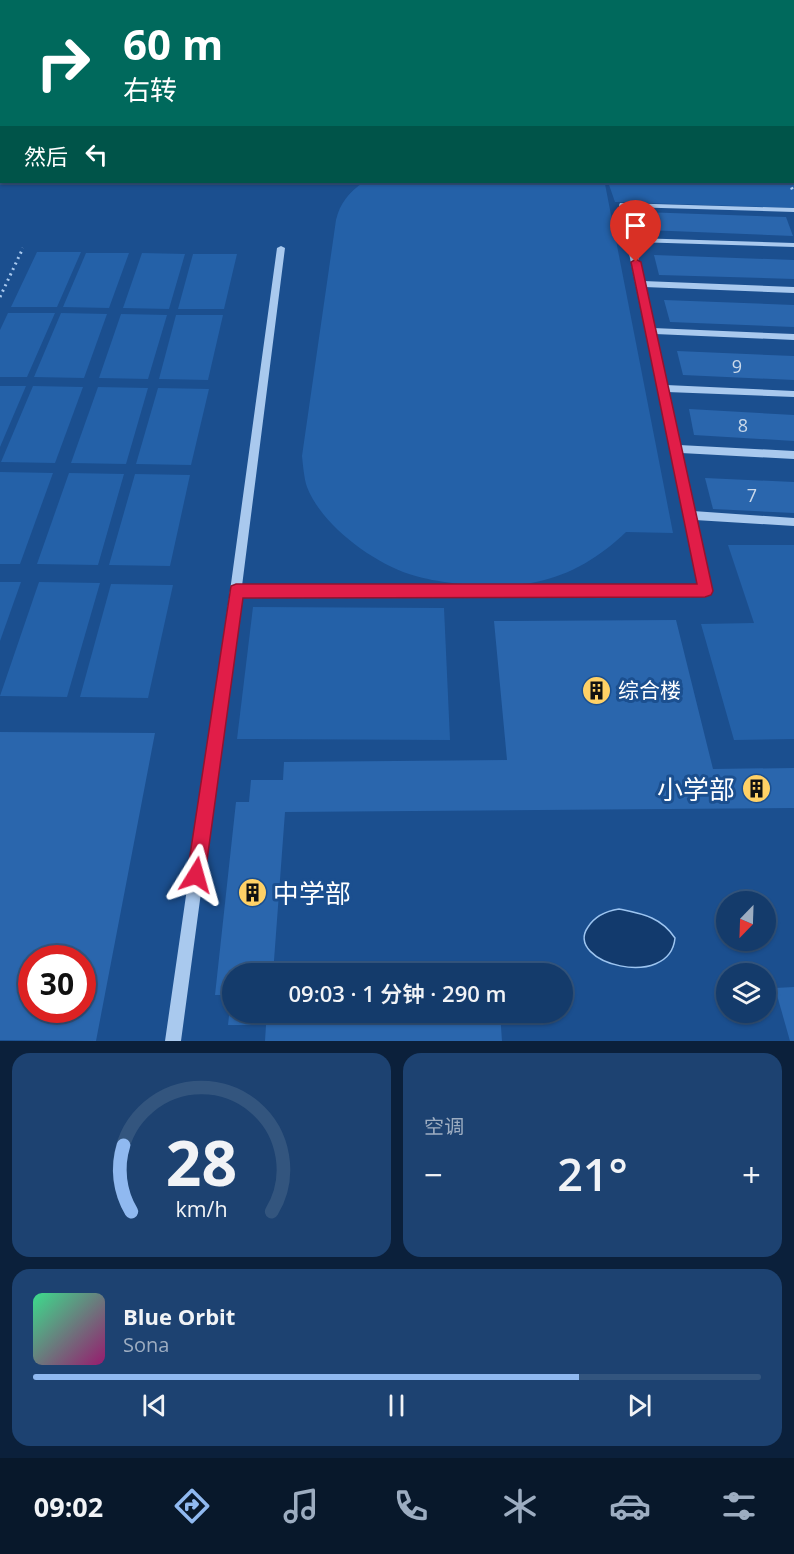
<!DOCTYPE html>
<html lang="zh">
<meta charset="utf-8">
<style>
:root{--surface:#143b6b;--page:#1d4271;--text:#f1f3f6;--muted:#9dadc1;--line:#33557e;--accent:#90b9f0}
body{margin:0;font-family:"Open Sans","Noto Sans SC",sans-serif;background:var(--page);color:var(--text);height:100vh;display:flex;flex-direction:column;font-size:22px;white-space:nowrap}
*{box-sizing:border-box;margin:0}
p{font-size:20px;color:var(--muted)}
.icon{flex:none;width:33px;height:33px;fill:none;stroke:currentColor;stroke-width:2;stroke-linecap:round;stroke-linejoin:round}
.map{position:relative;height:1041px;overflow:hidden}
.panel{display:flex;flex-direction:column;gap:12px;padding:12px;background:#0b203b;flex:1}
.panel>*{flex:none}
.banner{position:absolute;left:0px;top:0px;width:795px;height:183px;box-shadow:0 2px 4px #0004,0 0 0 2px var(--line);background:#00695c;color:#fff;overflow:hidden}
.needle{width:39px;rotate:203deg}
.controls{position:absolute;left:716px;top:891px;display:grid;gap:12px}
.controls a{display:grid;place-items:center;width:60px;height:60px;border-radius:50%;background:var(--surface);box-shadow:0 2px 4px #0004,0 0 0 2px var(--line);font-size:30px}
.speed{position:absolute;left:18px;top:945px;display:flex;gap:12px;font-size:30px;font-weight:700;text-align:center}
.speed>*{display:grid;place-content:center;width:78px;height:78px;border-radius:50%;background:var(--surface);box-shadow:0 2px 4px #0004,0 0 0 2px var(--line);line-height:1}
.speed .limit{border:9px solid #d22;background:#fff;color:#111}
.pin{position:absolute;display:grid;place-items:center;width:51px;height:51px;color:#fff;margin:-62px -26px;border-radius:50% 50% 50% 0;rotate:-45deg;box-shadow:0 0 6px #0007}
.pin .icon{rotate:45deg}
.me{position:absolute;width:66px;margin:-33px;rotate:8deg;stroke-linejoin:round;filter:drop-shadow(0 0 4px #0008)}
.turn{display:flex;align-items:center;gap:21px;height:126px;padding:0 24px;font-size:27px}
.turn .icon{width:78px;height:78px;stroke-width:2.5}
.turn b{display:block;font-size:42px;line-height:51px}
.then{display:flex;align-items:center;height:57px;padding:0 24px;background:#0003;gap:12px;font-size:22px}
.big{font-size:45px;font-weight:600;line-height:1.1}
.panel .widget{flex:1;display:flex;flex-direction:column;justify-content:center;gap:9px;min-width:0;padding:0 21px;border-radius:18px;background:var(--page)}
.panel .dial{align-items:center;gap:0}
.dial svg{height:156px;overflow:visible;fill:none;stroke:var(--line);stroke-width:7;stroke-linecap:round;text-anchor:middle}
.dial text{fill:var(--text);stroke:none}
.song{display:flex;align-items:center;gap:18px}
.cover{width:72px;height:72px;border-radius:9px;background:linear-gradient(135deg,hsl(150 70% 55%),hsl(320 70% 35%))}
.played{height:6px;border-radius:3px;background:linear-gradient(90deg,var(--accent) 75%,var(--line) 75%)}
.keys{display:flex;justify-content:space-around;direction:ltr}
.heat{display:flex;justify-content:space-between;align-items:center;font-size:33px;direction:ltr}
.panel .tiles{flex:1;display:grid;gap:12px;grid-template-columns:1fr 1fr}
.widget:last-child{grid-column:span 2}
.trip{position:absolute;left:222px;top:963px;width:351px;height:60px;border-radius:30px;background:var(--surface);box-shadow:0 2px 4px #0004,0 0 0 2px var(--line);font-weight:600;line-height:60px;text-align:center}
.menu{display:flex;height:96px;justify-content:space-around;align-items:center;background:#08182b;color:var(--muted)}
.menu .icon{width:42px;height:42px}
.menu .active{color:var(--accent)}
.menu b{font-size:27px;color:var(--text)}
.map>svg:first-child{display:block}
.green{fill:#2461a8}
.water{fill:#123a6d;stroke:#9cc4f0;stroke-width:1.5}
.building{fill:#2a66ad;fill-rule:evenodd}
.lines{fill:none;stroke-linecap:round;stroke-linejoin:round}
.path{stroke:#a9c9ee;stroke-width:3;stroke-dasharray:2 4;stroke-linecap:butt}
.minor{fill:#a9c9ee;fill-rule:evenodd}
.route{fill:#e11d48;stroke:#92132f;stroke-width:1.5}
.labels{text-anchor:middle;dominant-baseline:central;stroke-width:6;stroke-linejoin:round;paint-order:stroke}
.number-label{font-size:18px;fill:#cad9ea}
.poi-label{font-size:21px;fill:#fff;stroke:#1b4f8f;text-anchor:start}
.near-poi-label{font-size:26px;fill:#fff;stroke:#1b4f8f;text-anchor:end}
</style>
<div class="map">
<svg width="794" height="1041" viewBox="0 0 794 1041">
<rect width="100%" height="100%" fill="#1b4f8f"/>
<g class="green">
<path d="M794,23V208L615,202L608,182H794Z"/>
<path d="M364,182H566L605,184L673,533L626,532C601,556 571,575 536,582C503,589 441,585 409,574C372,562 321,524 307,487C304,478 303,465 302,456L336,220C340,203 349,192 364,182Z"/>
<path d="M37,252H81L57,307H11Z"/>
<path d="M86,253H129L109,308L63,307Z"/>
<path d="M142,253L185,254L169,309L123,308Z"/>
<path d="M193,254H237L224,309H178Z"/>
<path d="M8,313H55L27,377H0V330Z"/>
<path d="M61,313L107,314L84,378L34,377Z"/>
<path d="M121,314L167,315L148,379L99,378Z"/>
<path d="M176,315H223L208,380L159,379Z"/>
<path d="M0,386H26L0,447Z"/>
<path d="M33,386L83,387L55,463L1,462Z"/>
<path d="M98,387L148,388L126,464L71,463Z"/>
<path d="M158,388L209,389L191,465L136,464Z"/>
<path d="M0,472L53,473L20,564H0Z"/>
<path d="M69,473L124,474L98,565L37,564Z"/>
<path d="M135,474L190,475L170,566L109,565Z"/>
<path d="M728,545H794V739L734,740L701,624L754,623Z"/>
<path d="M0,582H21L0,641Z"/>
<path d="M39,582L100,583L67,697L0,696Z"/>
<path d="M111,584L173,585L148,698L80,697Z"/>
<path d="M253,607L444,608L450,740L237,739Z"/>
</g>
<path class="water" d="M619,909C643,914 661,917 675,938C670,991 563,963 588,927C595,916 606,911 619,909Z"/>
<g class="building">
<path d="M642,212L786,217L793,236L646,230Z"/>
<path d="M654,255L794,260V279L659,275Z"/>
<path d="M664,300L794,305V327L670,322Z"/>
<path d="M677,351L794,356V380L683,375Z"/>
<path d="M689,409L794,415V441L694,435Z"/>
<path d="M705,478L794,482V513L713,509Z"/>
<path d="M676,620L713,769L794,768V808L285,812L273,974H232V995H215L236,802H249L251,780H283L284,762L507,760L494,621Z"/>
<path d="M0,732L155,733L96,1041L0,1040ZM32,958H82V1010H32Z"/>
<path d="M794,987V1041H790L775,988Z"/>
<path d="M231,998L232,1012H500L502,1041H265L266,1025H228Z"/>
</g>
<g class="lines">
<g class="path">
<path d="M789,182L794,193"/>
<path d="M0,297L23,248"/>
</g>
<g class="minor">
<path d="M356,0H423L420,2H354Z"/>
<rect x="0" y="6" width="2" height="4"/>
<path d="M620,203L794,208V212L627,207L634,238L794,243V247L635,242L643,281L794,287V293L644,287L653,328L794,334V340L655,334L666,385L794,391V397L667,392L679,445L794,451V459L681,453L693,511L794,518V526L695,520L711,591L709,595L705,596H241L181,1041H165L230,591L277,248L281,246L285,248L242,586H698L619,205Z"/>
</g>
</g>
<path class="route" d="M636,259L641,262L713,591L711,595L705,597L243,598L205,875L202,882L196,884L190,882L187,875L231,586L236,584H697L631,262Z"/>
<defs>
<symbol id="building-disc" viewBox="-11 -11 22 22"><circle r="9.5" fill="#ffd166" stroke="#1b4f8f"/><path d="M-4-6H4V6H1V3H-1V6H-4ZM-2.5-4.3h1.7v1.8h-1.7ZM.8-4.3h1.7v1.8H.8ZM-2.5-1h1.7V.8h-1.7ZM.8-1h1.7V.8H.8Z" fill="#111"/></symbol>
</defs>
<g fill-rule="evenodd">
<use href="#building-disc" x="580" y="674" width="33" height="33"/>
<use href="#building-disc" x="740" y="772" width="33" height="33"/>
<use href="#building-disc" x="236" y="876" width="33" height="33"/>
</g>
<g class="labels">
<g class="number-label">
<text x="737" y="366">9</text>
<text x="743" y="425">8</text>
<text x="752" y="495">7</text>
</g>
<g class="poi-label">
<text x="618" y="690">综合楼</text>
</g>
<g class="near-poi-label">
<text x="735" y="789">小学部</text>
<text x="273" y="893" text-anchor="start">中学部</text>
</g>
</g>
</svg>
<div class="controls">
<a><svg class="needle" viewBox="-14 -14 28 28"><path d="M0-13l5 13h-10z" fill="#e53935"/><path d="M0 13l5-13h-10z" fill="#9dadc1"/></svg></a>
<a><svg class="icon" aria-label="layers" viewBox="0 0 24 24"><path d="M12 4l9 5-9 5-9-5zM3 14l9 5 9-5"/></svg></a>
</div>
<div class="speed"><div class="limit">30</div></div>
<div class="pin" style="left:636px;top:262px;background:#d93025"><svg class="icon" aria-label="arrive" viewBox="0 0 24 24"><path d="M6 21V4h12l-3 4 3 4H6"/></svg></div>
<svg class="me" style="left:196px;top:875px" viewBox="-20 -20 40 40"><path d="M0-17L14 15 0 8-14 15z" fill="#e11d48" stroke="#fff" stroke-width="4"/></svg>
<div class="trip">09:03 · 1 分钟 · 290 m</div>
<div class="banner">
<div class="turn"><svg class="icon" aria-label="right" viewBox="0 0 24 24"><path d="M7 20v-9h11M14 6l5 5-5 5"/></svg><div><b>60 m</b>右转</div></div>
<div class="then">然后<svg class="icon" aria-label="left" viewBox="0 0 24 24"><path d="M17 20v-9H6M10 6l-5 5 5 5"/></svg></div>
</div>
</div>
<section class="panel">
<div class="tiles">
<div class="widget dial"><svg viewBox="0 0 100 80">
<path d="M14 69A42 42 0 1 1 86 69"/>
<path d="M14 69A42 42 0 0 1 10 35" stroke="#90b9f0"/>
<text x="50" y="56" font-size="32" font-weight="700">28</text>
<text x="50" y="72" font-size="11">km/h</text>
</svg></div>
<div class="widget"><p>空调</p>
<div class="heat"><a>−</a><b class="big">21°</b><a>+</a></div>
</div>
<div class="widget">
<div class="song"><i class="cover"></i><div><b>Blue Orbit</b><p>Sona</p></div></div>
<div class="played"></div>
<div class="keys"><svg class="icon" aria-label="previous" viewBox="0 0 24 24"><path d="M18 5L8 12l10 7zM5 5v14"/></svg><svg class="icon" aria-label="pause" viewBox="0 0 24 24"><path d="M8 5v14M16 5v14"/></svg><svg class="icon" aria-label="next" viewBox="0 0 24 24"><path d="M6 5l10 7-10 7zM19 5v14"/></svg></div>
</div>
</div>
</section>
<nav class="menu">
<b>09:02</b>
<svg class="icon active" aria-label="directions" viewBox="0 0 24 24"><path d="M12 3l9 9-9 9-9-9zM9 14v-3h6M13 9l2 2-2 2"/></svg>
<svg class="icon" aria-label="music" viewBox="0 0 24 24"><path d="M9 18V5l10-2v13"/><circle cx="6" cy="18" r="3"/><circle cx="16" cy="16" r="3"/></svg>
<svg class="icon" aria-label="phone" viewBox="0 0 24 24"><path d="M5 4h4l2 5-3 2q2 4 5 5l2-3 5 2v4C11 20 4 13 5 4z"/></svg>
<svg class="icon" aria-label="climate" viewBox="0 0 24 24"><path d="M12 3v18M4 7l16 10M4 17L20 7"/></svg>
<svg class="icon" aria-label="car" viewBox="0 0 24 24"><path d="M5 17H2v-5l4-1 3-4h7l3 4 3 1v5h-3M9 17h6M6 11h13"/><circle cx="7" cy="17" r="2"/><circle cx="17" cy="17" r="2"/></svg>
<svg class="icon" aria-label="filters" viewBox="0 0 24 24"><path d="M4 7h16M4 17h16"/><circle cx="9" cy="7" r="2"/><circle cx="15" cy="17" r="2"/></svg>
</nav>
